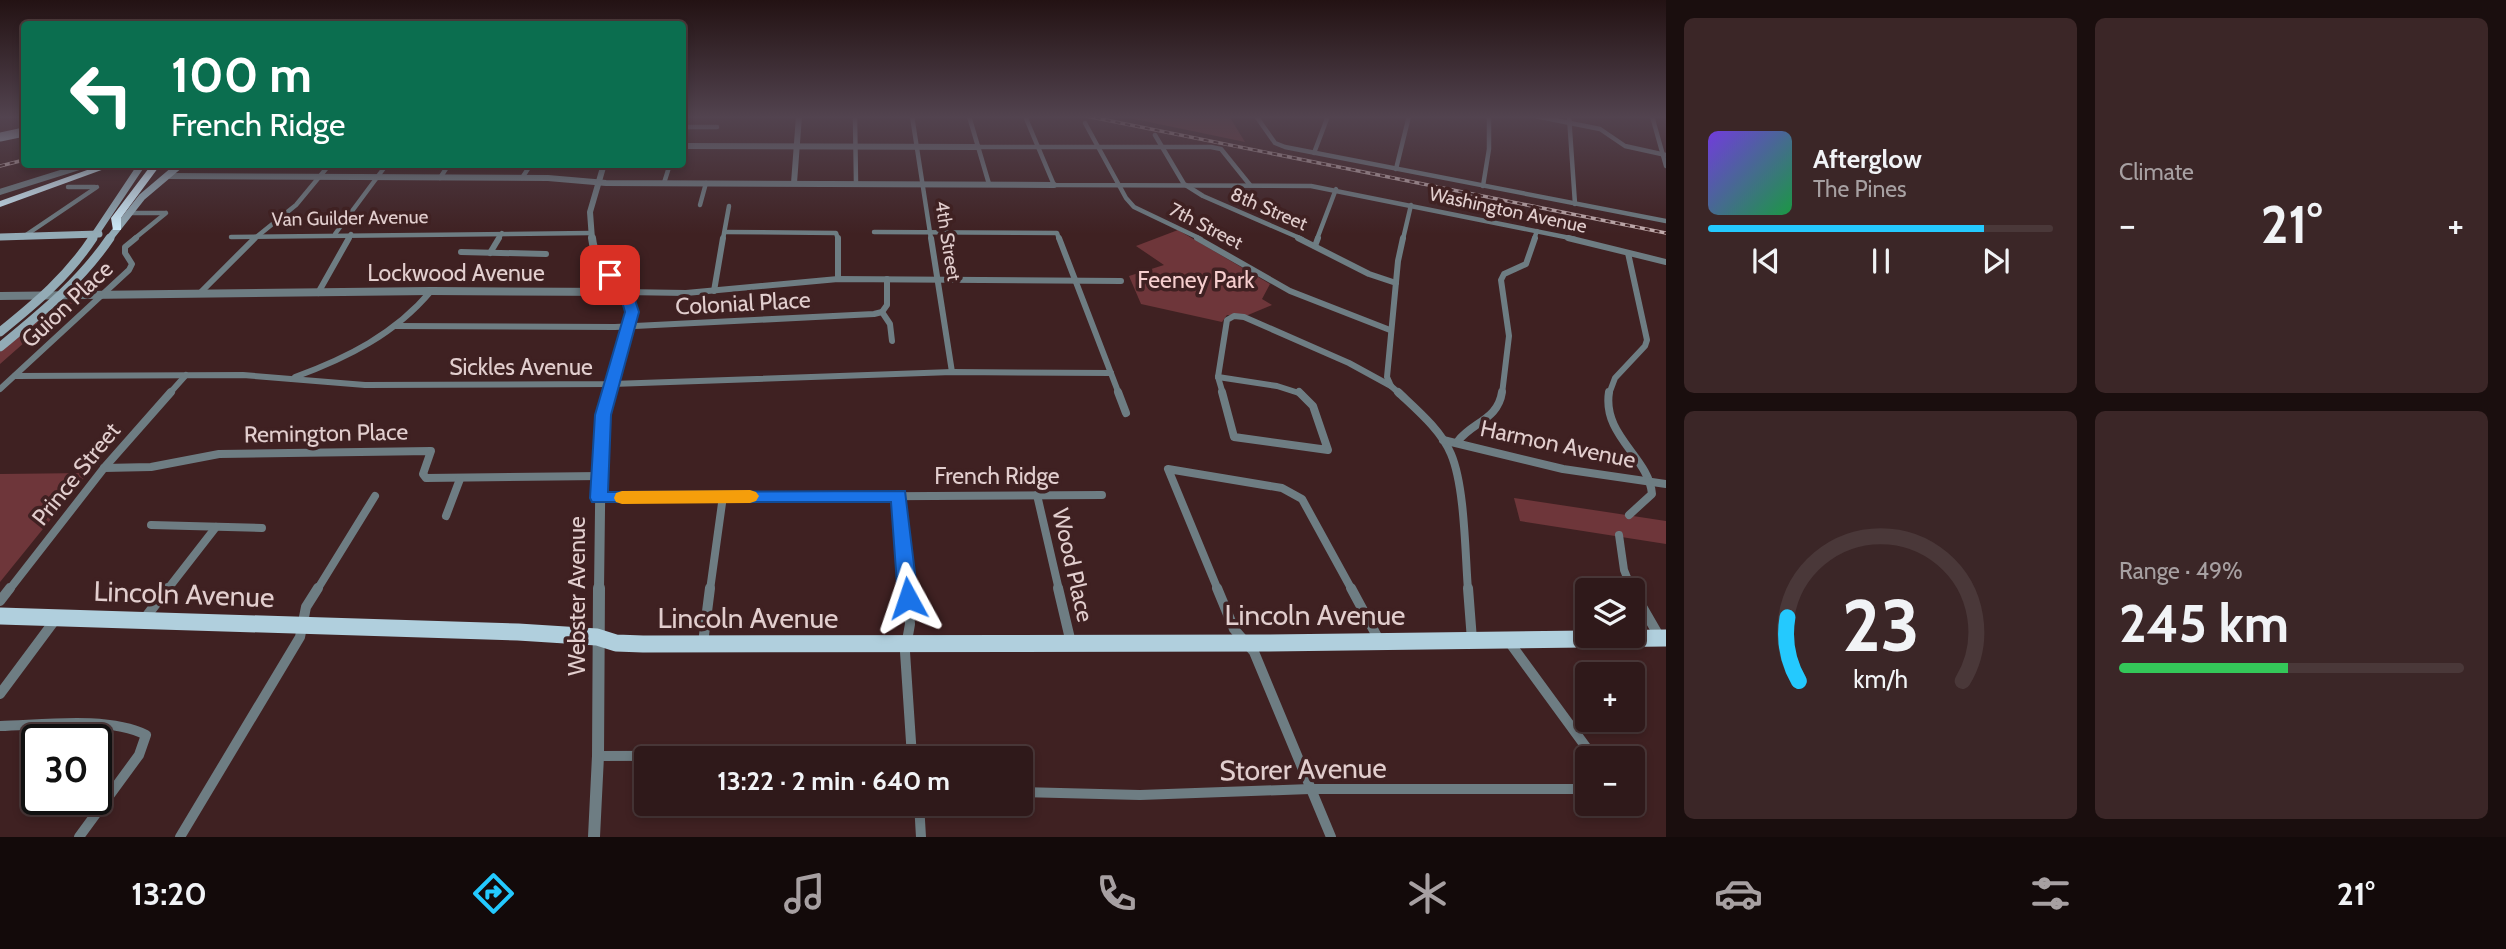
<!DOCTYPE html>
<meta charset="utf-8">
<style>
:root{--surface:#2f191a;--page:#3b2627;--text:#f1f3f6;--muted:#a7a0a2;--line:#4a3839;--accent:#24c9fe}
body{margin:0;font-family:Cabin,sans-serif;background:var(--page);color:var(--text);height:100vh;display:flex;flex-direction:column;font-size:26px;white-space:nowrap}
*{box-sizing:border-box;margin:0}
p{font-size:23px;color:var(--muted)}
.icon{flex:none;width:38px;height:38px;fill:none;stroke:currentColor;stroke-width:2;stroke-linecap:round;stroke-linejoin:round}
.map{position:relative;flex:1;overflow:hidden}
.sheet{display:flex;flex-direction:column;gap:18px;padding:18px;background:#1a0e0e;width:840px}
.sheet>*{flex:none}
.hud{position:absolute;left:21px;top:21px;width:665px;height:147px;border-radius:7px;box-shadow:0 4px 10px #0003,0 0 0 2px var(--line);background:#0b6e4f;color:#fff;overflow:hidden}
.buttons{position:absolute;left:1575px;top:578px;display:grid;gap:14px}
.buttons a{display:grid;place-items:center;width:70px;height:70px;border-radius:7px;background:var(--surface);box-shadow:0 4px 10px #0003,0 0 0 2px var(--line);font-size:35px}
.speed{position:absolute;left:21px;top:724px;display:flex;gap:14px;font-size:35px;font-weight:700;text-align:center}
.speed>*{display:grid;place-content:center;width:91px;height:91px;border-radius:50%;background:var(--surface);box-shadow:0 4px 10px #0003,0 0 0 2px var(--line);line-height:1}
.speed .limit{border:4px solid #111;border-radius:10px;background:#fff;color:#111}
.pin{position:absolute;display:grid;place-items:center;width:60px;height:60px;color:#fff;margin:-30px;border-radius:14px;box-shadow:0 4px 10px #0006}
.me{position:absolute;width:77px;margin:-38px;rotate:355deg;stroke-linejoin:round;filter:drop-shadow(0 0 5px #0008)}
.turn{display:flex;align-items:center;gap:24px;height:147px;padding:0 35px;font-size:32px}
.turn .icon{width:91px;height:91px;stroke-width:2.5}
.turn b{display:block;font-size:49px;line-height:60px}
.big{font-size:52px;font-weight:700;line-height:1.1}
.sheet .tile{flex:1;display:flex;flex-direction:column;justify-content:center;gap:10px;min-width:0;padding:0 24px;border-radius:10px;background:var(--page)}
.sheet .dial{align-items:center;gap:0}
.dial svg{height:182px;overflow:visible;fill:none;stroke:var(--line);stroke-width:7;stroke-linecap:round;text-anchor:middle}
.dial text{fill:var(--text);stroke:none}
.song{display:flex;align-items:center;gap:21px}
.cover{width:84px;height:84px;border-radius:10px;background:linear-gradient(135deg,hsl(260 70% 55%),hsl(140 70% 35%))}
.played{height:7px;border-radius:4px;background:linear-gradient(90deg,var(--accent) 80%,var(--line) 80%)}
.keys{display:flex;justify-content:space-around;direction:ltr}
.heat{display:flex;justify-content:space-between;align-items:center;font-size:38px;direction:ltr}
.charge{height:10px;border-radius:5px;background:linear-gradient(90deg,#34c759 49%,var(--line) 0)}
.sheet .tiles{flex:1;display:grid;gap:18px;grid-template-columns:repeat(2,1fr)}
.trip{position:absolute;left:634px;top:746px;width:399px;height:70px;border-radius:7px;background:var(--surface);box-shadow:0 4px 10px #0003,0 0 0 2px var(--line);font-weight:700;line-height:70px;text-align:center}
.menu{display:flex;height:112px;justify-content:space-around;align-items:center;background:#130a0a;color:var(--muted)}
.menu .icon{width:49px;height:49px}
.menu .current{color:var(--accent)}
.menu b{font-size:32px;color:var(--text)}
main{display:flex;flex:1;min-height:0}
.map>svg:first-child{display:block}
.green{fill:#6e363a}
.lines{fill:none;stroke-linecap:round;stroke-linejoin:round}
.minor-far3{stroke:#6e7d83;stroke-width:4.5}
.minor-far2{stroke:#6e7d83;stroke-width:6}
.minor-far1{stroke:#6e7d83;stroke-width:8}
.minor{stroke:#6e7d83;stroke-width:10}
.tertiary-far3{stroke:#6e7d83;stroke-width:6}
.tertiary-far2{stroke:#6e7d83;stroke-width:8}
.tertiary-far1{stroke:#6e7d83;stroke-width:10}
.tertiary{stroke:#6e7d83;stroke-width:12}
.secondary-far1{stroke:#93abb6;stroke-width:7}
.secondary{stroke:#93abb6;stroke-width:9}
.primary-far1{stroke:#b0cfdd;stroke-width:9}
.primary{stroke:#b0cfdd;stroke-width:17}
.motorway{fill:#d0eefc;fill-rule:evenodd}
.rail-casing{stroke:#c2acad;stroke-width:3.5}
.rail{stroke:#3f2122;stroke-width:2;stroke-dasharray:5;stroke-linecap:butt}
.route{fill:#1a73e8;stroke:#114b97;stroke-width:2}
.slow{fill:#f59e0b}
.labels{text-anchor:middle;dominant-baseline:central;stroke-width:7;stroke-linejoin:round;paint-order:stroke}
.far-street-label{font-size:19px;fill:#e2cece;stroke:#3f2122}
.street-label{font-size:23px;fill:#e2cece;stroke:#3f2122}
.park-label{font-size:23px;fill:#f6cece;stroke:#3f2122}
.near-street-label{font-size:28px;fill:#e2cece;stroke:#3f2122}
</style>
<main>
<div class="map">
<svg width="1666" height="837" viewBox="0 0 1666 837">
<rect width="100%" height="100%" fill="#3f2122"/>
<g class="green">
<path d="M1120,116H1229L1245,142Z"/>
<path d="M1178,230L1270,284L1262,299L1272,305L1248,315H1227L1222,322L1141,304L1129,276L1164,265L1136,246Z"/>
<path d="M78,302L67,305L0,364V352L60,303Z"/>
<path d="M88,473L81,482L0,582V474Z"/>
<path d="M1514,498L1666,521V544L1520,521Z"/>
</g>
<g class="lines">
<g class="minor-far3">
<path d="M855,116L856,183"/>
<path d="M912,116L931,239"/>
<path d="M969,116L989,184"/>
<path d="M1025,116L1054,185L1311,186L1575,239"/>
<path d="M1256,116L1275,143L1285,147L1666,221"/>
<path d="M1535,116L1600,129L1625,146L1666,155"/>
<path d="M1569,116L1575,204"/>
<path d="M1652,116L1666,166"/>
<path d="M1085,123L1126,198L1134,207L1201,239"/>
<path d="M684,127H717"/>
<path d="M1155,135L1184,184L1203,196L1302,239"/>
<path d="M978,147H1211L1221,149L1250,185"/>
<path d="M1314,153L1328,116"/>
<path d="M1396,169L1409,116"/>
<path d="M440,178L449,164"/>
<path d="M522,178L531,164"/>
<path d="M664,183L670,164"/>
<path d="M1483,186L1489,149V116"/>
<path d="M68,187H95"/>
<path d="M700,205L706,183"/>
<path d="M128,213H165"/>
<path d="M725,232L836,233L838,239"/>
<path d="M874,232L1057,233L1059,239"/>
<path d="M335,234L387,164"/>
<path d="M23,237L97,187"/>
<path d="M231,237L591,233"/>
<path d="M134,239L166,213"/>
<path d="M254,239L296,205L330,164"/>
<path d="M348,239L351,234"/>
<path d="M498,239L502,233"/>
<path d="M723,239L729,206"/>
<path d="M1317,239L1336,189"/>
<path d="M1403,239L1411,205"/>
<path d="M1534,239L1537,231"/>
</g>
<g class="minor-far2">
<path d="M838,238V279"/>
<path d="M931,238L952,372"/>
<path d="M1059,238L1119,394"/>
<path d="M1197,238L1290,291L1390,330"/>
<path d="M1298,238L1369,274L1396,283"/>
<path d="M1568,238L1666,262"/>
<path d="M1315,246L1318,238"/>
<path d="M461,252L546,254"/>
<path d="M490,253L499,238"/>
<path d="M714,291L723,238"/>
<path d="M624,292L686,293L838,279L1121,281"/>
<path d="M200,293L255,238"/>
<path d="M318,293L349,238"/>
<path d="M882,312L890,324L892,341"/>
<path d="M396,326L615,327L874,314L882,312L887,305V279"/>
<path d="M15,376L243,375L365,385L612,384L952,372L1111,373"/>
<path d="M295,377C347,358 395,334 431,291"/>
<path d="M1218,377L1277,386L1302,394"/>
<path d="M1218,377L1223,394"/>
<path d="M1218,377L1227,320L1234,316L1244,317L1349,363L1391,386"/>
<path d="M0,389L129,270L132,264L125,253V247L136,238"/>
<path d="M169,394L186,375"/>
<path d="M1400,394L1391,386L1387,377L1398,261L1403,238"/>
<path d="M1502,394L1509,336L1501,280L1504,274L1526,264L1535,238"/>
<path d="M1609,394L1615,378L1645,346L1647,340L1628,253"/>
</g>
<g class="minor-far1">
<path d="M1118,392L1126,413"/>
<path d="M1222,392L1234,437L1328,450L1313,406L1299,392"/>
<path d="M1398,392C1417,410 1441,430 1451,454C1465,487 1465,553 1468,590"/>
<path d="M1609,392C1602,436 1649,457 1652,494L1629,515"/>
<path d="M1443,440L1563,469L1666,484"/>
<path d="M1458,441C1472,422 1498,420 1502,392"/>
<path d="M104,468L151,467L219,454L431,451L423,474L426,478L601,476"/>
<path d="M1037,495L1059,590"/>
<path d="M899,496L907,590"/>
<path d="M599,498L1102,495"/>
<path d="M446,516L460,479"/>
<path d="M151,525L262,528"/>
<path d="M1619,535L1624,570L1632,590"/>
<path d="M9,590L104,468L171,392"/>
<path d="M167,590L216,527"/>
<path d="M317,590L375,496"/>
<path d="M710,590L723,496"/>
<path d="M1218,590L1168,469L1282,488L1302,499L1352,590"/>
</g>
<g class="minor">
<path d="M907,588L910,624L905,652L912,757"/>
<path d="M1058,588L1071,643"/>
<path d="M1217,588L1234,629L1254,652L1331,837"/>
<path d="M1351,588L1379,640"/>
<path d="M1468,588L1472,640"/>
<path d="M1633,591L1659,636"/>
<path d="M0,601L10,588"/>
<path d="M145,618L168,588"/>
<path d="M703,643L710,588"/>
<path d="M1510,643L1594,758"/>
<path d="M0,694L55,620"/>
<path d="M0,726C42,725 108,716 146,735L139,755L79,837"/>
<path d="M598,756L912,755"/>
<path d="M1020,792L1140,795L1310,789H1587"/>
<path d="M919,803L921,837"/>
<path d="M180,837L300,637L306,607L318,588"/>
</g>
<g class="tertiary-far3">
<path d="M682,146L978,147"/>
<path d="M167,176L548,178L606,183L1054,185"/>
<path d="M794,183L799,116"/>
<path d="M0,192L89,164"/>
<path d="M592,239L590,212L604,164"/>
</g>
<g class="tertiary-far2">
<path d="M592,238C595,268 617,274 628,298C638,317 615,372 609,394"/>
<path d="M0,296L431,291L624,292"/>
</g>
<path class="tertiary-far1" d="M599,590L601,431L609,392"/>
<path class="tertiary" d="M594,837L598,756L599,588"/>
<g class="secondary-far1">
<path d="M0,237L99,234"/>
<path d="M92,239L142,164"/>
<path d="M109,239L142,197L181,164"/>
</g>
<g class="secondary">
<path d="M0,332C36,303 68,276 93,238"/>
<path d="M0,347C41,313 80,282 110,238"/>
</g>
<path class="primary-far1" d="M0,137L24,132"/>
<path class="primary" d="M0,616L518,632L597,637L616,643L643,644L1270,643L1666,638"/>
<g class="motorway">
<path d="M104,164H118L0,207V201Z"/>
<path d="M152,164H161L121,218V230H113L111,218Z"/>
</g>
<defs>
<g id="rail">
<path d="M1086,116L1666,233"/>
<path d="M0,166L24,160"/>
</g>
</defs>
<use href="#rail" class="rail-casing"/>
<use href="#rail" class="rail"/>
</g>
<linearGradient id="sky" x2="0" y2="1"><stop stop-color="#231213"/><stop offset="0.5" stop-color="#52434f"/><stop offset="1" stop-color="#52434f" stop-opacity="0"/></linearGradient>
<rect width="1666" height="234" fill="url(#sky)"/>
<path class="route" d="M610,271L614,272L634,297L639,312L611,415L608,492L905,491L918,598L915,604L908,606L901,604L898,598L891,502H592L590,498L595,415L625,312L621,298L603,275Z"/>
<path class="slow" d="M750,490L756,492L759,496L756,501L750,503L622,504L616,502L614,498L616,493L622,491Z"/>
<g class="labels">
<g class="far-street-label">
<text transform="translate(1269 209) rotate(23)">8th Street</text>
<text transform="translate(1508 210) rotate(12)">Washington Avenue</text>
<text transform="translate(350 218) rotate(-1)">Van Guilder Avenue</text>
<text transform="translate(1206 226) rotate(27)">7th Street</text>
<text transform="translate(948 241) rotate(81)">4th Street</text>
</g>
<g class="street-label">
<text x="456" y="273">Lockwood Avenue</text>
<text transform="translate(743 303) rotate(-3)">Colonial Place</text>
<text transform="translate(67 304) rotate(-43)">Guion Place</text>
<text x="521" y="367">Sickles Avenue</text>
<text transform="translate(326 433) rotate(-1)">Remington Place</text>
<text transform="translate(1558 444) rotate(12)">Harmon Avenue</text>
<text transform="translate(76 474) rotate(-51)">Prince Street</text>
<text x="997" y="476">French Ridge</text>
<text transform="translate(1073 565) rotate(77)">Wood Place</text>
<text transform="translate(577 596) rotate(-90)">Webster Avenue</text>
</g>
<g class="park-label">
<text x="1196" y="280">Feeney Park</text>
</g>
<g class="near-street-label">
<text transform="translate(184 594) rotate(2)">Lincoln Avenue</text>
<text x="1315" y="615">Lincoln Avenue</text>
<text x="748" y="618">Lincoln Avenue</text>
<text transform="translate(1303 769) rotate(-1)">Storer Avenue</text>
</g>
</g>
</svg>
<div class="buttons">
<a><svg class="icon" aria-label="layers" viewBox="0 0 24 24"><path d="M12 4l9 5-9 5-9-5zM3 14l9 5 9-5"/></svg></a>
<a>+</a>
<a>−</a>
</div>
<div class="speed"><div class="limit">30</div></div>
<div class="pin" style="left:610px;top:275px;background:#d93025"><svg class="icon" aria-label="arrive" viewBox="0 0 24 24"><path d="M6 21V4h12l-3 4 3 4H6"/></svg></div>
<svg class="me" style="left:908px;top:598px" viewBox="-20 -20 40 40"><path d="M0-17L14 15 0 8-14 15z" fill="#1a73e8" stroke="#fff" stroke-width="4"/></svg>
<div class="trip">13:22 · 2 min · 640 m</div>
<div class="hud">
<div class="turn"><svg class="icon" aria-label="left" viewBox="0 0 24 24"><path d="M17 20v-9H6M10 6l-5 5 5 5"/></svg><div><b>100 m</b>French Ridge</div></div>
</div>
</div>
<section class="sheet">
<div class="tiles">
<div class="tile">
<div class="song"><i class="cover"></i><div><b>Afterglow</b><p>The Pines</p></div></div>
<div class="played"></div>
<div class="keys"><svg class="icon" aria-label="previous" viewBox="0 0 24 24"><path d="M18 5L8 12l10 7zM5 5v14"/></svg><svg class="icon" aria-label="pause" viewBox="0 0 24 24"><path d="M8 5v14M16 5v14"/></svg><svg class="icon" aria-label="next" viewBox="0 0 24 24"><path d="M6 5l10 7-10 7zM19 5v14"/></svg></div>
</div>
<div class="tile"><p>Climate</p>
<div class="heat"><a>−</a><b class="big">21°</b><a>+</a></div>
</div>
<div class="tile dial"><svg viewBox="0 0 100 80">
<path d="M14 69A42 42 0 1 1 86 69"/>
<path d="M14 69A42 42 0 0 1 9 41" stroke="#24c9fe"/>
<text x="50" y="56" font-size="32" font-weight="700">23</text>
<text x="50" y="72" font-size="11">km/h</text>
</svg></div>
<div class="tile"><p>Range · 49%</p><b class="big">245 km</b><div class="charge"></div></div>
</div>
</section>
</main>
<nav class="menu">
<b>13:20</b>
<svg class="icon current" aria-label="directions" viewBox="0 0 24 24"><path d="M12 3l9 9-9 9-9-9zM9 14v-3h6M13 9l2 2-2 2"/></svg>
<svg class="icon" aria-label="music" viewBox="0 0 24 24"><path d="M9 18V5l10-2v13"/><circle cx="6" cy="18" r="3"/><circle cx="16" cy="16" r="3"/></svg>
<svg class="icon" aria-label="phone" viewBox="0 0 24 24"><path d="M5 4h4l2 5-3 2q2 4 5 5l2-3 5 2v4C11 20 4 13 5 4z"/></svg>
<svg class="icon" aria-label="climate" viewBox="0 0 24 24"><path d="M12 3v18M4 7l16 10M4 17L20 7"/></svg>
<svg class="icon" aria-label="car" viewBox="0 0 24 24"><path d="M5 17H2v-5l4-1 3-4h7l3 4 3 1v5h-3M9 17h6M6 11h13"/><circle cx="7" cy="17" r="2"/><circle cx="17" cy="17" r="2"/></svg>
<svg class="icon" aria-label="filters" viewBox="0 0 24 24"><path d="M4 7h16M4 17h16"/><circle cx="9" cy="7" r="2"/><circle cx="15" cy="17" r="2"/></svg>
<b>21°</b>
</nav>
